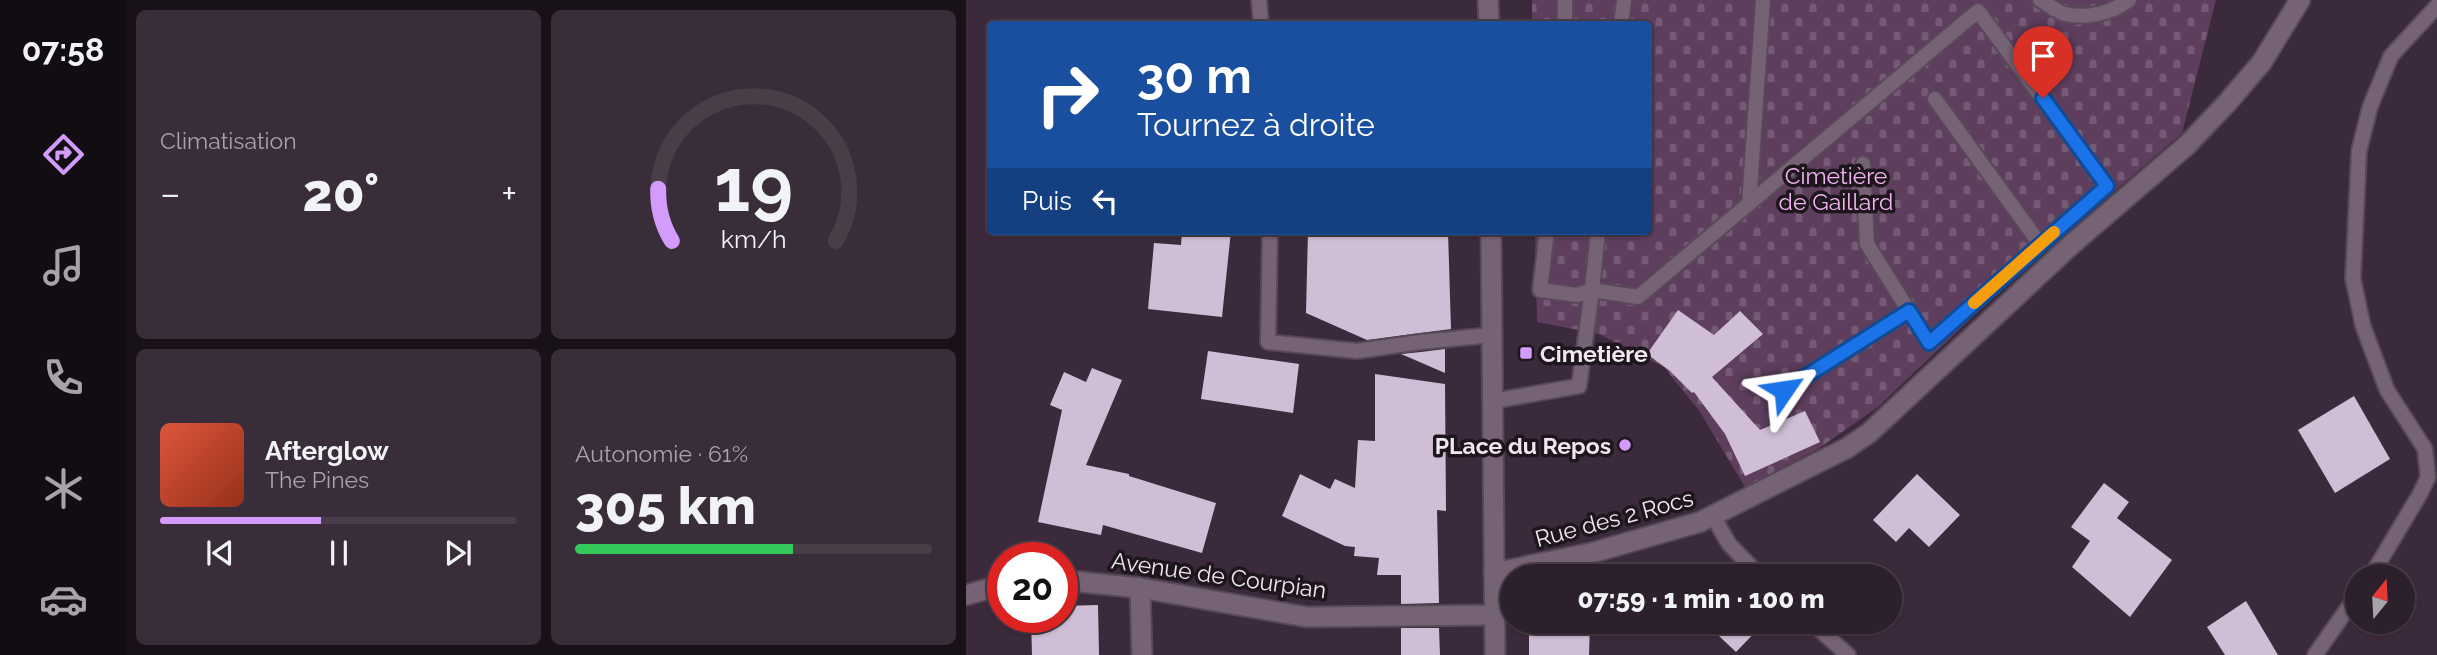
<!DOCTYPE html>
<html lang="fr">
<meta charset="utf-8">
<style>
:root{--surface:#2c202c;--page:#382d38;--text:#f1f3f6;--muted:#a6a3a9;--line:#483e48;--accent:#d39cfc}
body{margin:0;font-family:Raleway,sans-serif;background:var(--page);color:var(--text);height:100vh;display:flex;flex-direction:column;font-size:26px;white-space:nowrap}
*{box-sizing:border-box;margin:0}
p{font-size:23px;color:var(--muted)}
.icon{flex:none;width:38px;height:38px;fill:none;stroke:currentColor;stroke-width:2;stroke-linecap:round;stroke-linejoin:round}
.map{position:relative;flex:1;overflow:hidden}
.sheet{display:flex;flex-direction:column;gap:10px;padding:10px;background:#181218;width:840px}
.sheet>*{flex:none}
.guide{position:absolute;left:21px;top:21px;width:665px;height:214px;border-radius:7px;box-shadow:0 2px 5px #0004,0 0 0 2px var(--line);background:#1a4fa0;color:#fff;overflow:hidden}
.needle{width:46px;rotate:18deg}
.controls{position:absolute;left:1379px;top:564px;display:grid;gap:14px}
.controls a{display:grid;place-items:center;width:70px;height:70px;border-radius:50%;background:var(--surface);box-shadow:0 2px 5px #0004,0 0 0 2px var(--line);font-size:35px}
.speed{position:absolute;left:21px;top:542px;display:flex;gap:14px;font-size:35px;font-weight:700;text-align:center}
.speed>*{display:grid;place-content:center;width:91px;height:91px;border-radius:50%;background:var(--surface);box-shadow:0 2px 5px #0004,0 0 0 2px var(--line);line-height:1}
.speed .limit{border:10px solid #d22;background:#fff;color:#111}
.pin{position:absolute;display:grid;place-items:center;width:60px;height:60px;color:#fff;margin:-72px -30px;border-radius:50% 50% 50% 0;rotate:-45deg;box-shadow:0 0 7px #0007}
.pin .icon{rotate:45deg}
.me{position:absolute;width:77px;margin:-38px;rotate:58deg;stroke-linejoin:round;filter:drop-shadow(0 0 5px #0008)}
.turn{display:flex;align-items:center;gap:24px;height:147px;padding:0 35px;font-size:32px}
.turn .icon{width:91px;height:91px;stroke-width:2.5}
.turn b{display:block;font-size:49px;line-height:60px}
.then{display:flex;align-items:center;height:66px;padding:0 35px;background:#0003;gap:14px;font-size:26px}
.big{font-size:52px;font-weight:800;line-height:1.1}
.sheet .tile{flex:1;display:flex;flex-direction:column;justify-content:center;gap:10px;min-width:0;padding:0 24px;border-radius:10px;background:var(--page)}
.sheet .dial{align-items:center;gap:0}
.dial svg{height:182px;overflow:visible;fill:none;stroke:var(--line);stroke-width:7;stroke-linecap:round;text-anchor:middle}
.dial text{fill:var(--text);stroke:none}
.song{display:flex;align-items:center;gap:21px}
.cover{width:84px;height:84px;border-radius:10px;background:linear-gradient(135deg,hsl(10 70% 55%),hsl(10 70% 35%))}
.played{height:7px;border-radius:4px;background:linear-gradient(90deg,var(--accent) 45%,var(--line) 45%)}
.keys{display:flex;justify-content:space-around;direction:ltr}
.heat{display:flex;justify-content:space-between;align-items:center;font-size:38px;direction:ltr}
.charge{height:10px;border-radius:5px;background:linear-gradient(90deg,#34c759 61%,var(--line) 0)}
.sheet .tiles{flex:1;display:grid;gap:10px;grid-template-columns:repeat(2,1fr)}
.trip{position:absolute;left:534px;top:564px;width:402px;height:70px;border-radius:35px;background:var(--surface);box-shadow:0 2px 5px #0004,0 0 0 2px var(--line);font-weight:800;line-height:70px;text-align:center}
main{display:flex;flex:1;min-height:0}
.tabs{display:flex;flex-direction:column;width:126px;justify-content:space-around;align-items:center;background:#120d12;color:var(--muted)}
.tabs .icon{width:49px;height:49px}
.tabs .selected{color:var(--accent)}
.tabs b{font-size:32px;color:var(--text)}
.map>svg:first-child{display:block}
.cemetery{fill:url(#cemetery-stones)}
.building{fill:#d0bed6}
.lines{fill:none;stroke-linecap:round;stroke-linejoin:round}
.service-casing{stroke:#584958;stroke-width:18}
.minor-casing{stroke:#584958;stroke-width:23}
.tertiary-casing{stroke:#584958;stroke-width:23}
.service{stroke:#756275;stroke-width:14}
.minor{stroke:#756275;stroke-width:19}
.tertiary{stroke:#756275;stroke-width:19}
.route-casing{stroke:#114b97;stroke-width:18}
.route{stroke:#1a73e8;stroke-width:12}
.slow{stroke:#f59e0b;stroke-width:12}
.poi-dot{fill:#d39cfc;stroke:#1e161d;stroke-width:2.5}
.labels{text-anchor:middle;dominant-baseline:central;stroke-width:7;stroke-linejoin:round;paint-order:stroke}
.park-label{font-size:23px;fill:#f2b5f1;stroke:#1e161d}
.poi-label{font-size:23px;font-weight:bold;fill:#f1e6f1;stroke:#1e161d;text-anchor:start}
.street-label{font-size:23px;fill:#f1e6f1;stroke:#1e161d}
</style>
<main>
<nav class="tabs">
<b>07:58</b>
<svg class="icon selected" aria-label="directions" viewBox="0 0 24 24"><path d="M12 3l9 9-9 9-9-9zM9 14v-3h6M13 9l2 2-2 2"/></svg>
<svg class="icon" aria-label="music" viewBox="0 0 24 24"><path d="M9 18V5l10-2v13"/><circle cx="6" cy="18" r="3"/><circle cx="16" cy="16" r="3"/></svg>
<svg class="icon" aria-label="phone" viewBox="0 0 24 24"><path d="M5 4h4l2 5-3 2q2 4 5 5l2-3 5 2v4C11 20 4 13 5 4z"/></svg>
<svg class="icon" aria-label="climate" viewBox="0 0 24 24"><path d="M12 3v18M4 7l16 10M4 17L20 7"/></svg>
<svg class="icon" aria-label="car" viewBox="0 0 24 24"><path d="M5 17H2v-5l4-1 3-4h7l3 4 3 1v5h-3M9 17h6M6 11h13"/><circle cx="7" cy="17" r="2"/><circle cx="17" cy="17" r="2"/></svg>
</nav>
<section class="sheet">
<div class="tiles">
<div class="tile"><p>Climatisation</p>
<div class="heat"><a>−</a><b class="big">20°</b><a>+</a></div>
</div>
<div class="tile dial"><svg viewBox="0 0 100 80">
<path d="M14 69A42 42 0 1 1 86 69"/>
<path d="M14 69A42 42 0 0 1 8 46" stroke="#d39cfc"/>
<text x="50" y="56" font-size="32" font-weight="700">19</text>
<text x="50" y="72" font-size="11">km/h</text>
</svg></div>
<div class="tile">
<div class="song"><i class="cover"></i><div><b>Afterglow</b><p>The Pines</p></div></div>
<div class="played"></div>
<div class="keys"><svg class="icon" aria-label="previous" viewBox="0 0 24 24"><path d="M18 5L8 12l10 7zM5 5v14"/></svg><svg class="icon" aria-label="pause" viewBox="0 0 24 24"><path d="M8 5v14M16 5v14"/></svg><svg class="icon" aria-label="next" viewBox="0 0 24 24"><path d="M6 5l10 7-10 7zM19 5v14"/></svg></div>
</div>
<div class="tile"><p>Autonomie · 61%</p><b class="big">305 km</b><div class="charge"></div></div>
</div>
</section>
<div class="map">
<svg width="1471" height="655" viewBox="0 0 1471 655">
<defs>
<pattern id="cemetery-stones" width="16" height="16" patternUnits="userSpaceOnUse" patternTransform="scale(1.75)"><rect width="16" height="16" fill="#5d3e5d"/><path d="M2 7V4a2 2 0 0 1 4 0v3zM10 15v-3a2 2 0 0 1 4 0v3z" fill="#755a75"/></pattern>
</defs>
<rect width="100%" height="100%" fill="#3b2a3b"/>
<path class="cemetery" d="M566,0H1250L1216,133L1039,286L912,407L852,449L779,487L734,412L698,367L633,334L571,322L569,231H682V24H566Z"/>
<g class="building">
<path d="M216,231H265L256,317L182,309L188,243L215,245Z"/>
<path d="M342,231H482L485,329L401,340L340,313Z"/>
<path d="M712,310L748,335L774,311L797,334L746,377L794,430L839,411L854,442L779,476L759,434L728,392L726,393L704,371L681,354Z"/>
<path d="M479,349V373L435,354L455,352Z"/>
<path d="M242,351L333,364L327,413L235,399Z"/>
<path d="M126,368L156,380L120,465L163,474V476L250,503L236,553L137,525L135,535L72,522L96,410L84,405L98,372L120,382Z"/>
<path d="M409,374L479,384L480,511L471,510L473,603L435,604V575H411L413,558L388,556L389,547L379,546L316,516L334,474L364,489L369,479L389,488L392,440L409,441Z"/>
<path d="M1388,396L1424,459L1369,493L1332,430Z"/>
<path d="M951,474L994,515L963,547L943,528L930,542L907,520Z"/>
<path d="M1138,483L1163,502L1151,518L1206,560L1164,617L1106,567L1124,541L1105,527Z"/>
<path d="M1280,601L1312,655H1259L1241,627Z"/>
<path d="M132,605L133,655H66L65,618H96V606Z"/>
<path d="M563,621H624L623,655H563Z"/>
<path d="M737,621H794L797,624L770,652Z"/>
<path d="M435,628H473L474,655H435Z"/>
</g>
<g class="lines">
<defs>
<g id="service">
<path d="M293,0L295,24"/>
<path d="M1074,0C1082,4 1091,12 1099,14C1121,19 1146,13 1163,0"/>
<path d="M599,24V0"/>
<path d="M655,24L658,0"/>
<path d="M897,164L901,244L963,343L1074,244"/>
<path d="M783,204L797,0"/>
<path d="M304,231L302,342L391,351L454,342L526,335"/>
<path d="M632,231L626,290L672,297L1012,11L1141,186L1074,244L969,99"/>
<path d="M818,391L943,311"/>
<path d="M527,401L613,386L626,290L611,295L574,290L581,231"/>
<path d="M747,516L763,544L794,576"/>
<path d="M1405,576L1454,494L1462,477L1459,449L1421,390L1397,326L1387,279L1393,151L1404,107L1425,56L1471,6"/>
<path d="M844,621L882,655"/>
<path d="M1349,655L1391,595"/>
</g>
<g id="minor">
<path d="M528,573L625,553L734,522L881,448L903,433L1105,245L1221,145L1261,103L1296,62L1334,0"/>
<path d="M96,580L174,588L341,617L529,615"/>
<path d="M174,588L176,655"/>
<path d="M0,595L37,585"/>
</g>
<g id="tertiary">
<path d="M522,0L523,24"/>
<path d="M525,231L529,655"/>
</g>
</defs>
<use href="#service" class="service-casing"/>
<use href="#minor" class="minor-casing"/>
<use href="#tertiary" class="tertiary-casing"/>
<use href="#service" class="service"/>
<use href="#minor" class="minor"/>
<use href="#tertiary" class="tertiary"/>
</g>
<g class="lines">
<defs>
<path id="route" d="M818,390L943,311L963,343L1141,186L1077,98"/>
</defs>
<use href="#route" class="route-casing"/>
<use href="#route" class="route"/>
<path class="slow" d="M1008,303L1088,232"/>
</g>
<g class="poi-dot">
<rect x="553" y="346" width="14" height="14" rx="3.5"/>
<circle cx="659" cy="445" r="7"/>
</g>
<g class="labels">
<g class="park-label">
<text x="870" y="175">Cimetière<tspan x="870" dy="26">de Gaillard</tspan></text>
</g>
<g class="poi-label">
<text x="574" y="353">Cimetière</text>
<text x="645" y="445" text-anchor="end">PLace du Repos</text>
</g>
<g class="street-label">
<text transform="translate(648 518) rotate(-15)">Rue des 2 Rocs</text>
<text transform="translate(253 575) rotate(8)">Avenue de Courpian</text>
</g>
</g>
</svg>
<div class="controls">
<a><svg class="needle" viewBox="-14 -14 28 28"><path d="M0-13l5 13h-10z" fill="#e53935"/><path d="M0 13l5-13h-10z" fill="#a6a3a9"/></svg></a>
</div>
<div class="speed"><div class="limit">20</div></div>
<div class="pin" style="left:1077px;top:98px;background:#d93025"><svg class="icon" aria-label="arrive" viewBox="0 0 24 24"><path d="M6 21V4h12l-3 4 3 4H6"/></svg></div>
<svg class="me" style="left:818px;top:390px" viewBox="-20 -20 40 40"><path d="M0-17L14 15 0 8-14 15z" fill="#1a73e8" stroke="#fff" stroke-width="4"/></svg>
<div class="trip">07:59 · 1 min · 100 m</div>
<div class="guide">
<div class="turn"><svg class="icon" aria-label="right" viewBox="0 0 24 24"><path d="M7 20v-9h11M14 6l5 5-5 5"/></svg><div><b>30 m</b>Tournez à droite</div></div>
<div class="then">Puis<svg class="icon" aria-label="left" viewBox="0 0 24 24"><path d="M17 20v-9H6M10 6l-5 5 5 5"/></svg></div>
</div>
</div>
</main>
